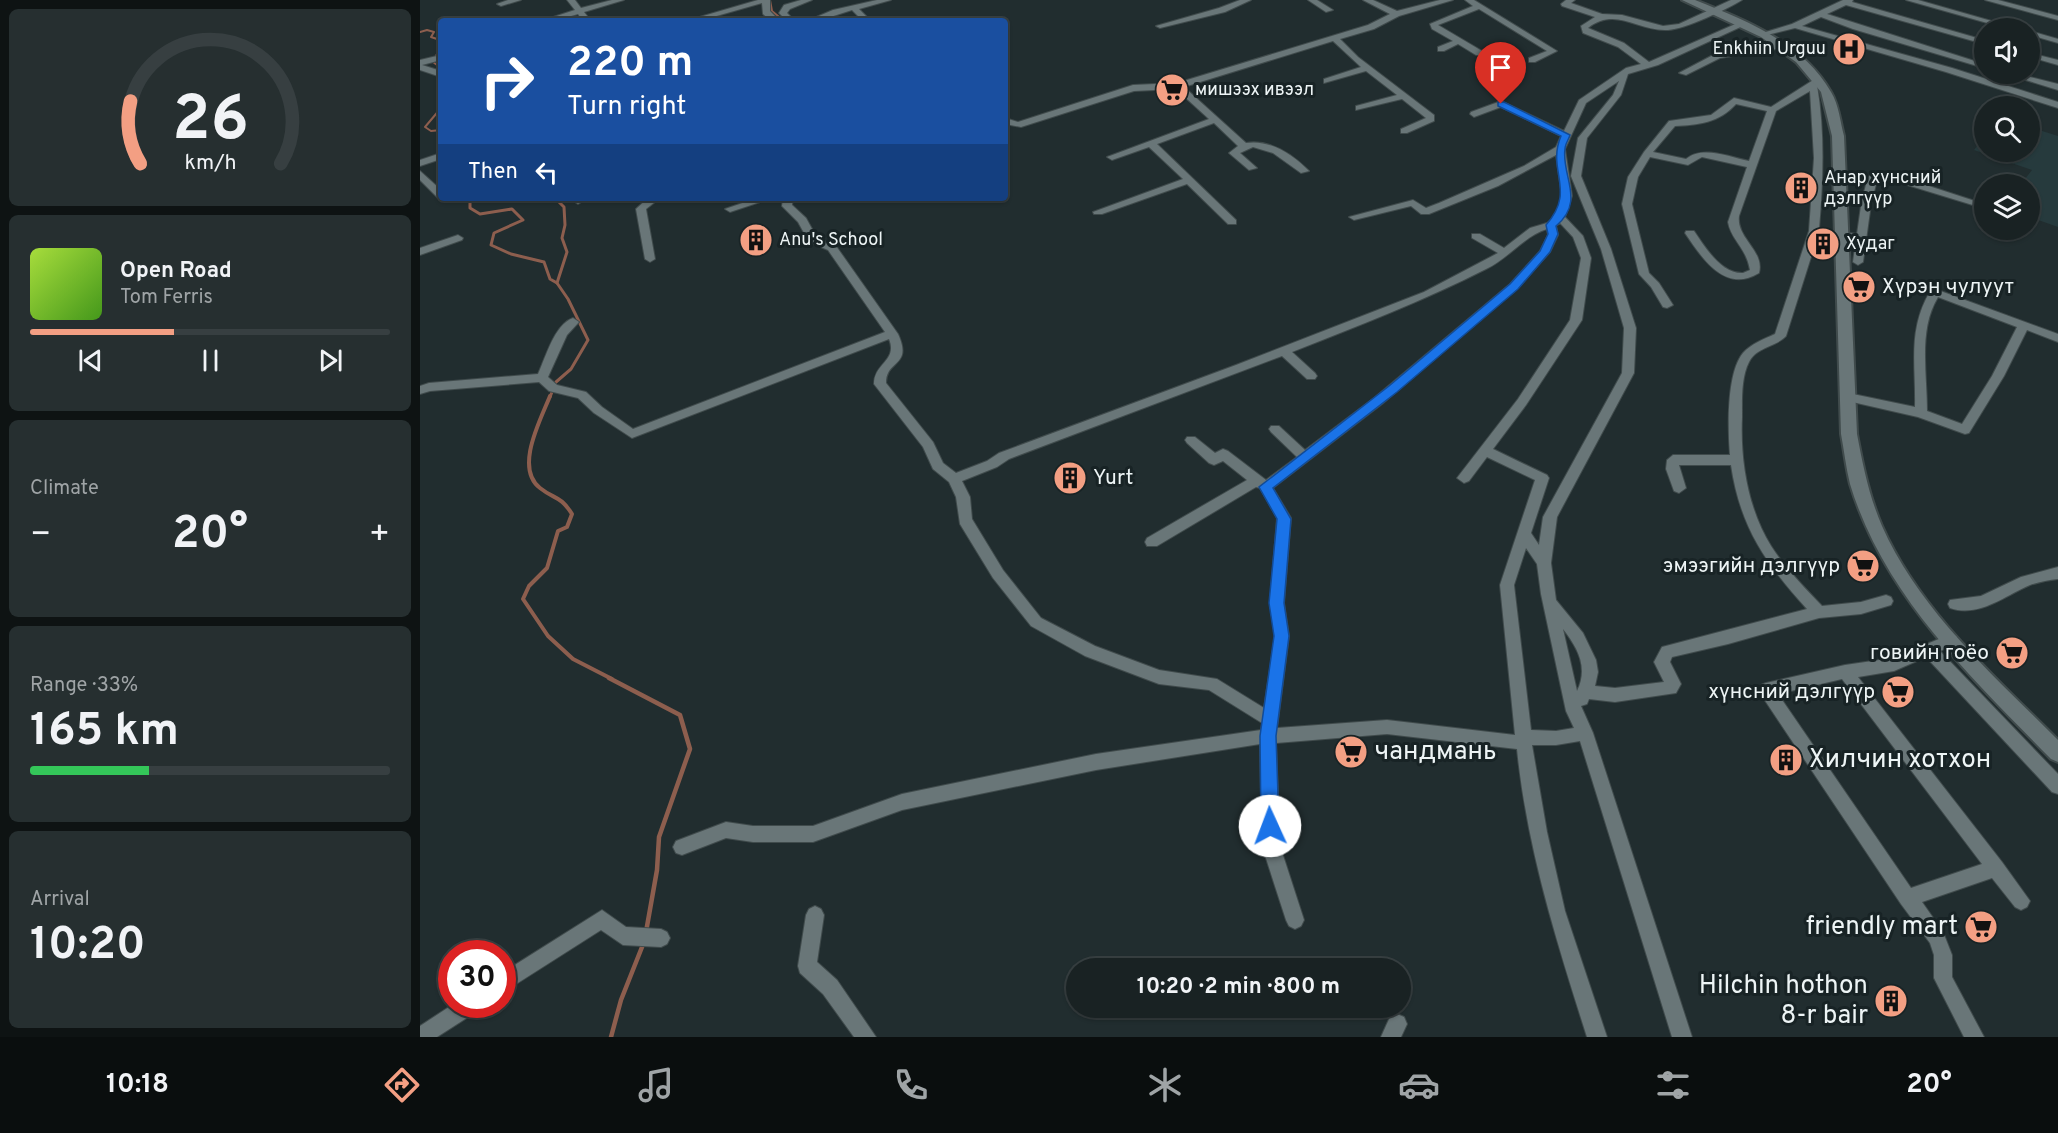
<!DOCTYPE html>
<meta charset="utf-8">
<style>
:root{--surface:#192223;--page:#262f30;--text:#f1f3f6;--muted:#9fa4a6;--line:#373f41;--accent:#f39f83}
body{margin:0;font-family:Overpass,sans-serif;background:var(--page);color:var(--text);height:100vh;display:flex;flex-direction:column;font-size:22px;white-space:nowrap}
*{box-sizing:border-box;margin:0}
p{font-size:20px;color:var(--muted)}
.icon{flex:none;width:33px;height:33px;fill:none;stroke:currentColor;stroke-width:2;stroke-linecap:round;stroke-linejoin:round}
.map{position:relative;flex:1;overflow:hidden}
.sheet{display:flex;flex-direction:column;gap:9px;padding:9px;background:#0e1313;width:420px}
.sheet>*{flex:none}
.banner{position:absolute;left:18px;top:18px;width:570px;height:183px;border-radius:6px;box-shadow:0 2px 4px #0004,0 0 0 2px var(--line);background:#1a4fa0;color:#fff;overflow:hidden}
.fabs{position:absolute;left:1554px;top:18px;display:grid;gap:12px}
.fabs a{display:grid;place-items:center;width:66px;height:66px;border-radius:50%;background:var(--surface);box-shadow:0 2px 4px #0004,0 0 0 2px var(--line);font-size:30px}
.speed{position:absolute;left:18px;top:940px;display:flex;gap:12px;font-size:30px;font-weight:700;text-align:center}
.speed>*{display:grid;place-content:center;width:78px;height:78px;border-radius:50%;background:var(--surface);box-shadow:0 2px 4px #0004,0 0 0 2px var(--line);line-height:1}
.speed .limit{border:9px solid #d22;background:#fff;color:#111}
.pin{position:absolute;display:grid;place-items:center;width:51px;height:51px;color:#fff;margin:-62px -26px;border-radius:50% 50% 50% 0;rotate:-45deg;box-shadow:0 0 6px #0007}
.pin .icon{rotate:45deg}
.me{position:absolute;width:66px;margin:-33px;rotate:358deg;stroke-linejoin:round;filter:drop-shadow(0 0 4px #0008)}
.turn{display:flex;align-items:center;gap:21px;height:126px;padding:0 30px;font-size:27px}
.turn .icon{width:78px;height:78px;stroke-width:2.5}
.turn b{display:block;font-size:42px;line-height:51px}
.then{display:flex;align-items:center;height:57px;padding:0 30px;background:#0003;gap:12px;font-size:22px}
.big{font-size:45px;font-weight:700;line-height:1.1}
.sheet .widget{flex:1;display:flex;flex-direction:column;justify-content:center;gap:9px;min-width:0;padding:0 21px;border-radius:9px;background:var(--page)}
.sheet .dial{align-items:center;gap:0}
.dial svg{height:156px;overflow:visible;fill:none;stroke:var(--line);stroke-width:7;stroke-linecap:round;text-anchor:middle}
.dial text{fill:var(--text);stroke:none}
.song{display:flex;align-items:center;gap:18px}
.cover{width:72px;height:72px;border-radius:9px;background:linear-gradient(135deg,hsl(80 70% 55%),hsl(100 70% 35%))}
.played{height:6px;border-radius:3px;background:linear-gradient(90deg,var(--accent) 40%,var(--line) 40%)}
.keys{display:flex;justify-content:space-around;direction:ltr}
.heat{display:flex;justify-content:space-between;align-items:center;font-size:33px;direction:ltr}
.charge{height:9px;border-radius:4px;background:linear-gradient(90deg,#34c759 33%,var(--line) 0)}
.trip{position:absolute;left:646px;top:958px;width:345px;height:60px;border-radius:30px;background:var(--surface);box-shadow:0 2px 4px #0004,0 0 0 2px var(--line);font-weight:700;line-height:60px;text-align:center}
.dock{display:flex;height:96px;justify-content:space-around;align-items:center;background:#0a0e0e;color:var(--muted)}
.dock .icon{width:42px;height:42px}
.dock .active{color:var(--accent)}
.dock b{font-size:27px;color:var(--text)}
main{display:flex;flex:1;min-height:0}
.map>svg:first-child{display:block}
.built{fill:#263a3d}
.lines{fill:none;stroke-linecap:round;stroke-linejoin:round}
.stream-far3{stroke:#8d5e4e;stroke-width:2}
.stream-far2{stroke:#8d5e4e;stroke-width:3}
.stream-far1{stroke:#8d5e4e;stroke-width:4}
.stream{stroke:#8d5e4e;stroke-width:4.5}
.minor-casing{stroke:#404b4c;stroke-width:2}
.secondary-casing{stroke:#404b4c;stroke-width:4}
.minor{fill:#697678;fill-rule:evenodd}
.secondary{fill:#697678;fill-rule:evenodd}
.route{fill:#1a73e8;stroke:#114b97;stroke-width:1.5}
.labels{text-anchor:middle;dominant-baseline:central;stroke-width:6;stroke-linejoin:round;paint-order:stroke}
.far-poi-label{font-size:18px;fill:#edf4f5;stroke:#182325;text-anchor:start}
.poi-label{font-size:21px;fill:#edf4f5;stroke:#182325;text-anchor:end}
.near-poi-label{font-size:26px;fill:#edf4f5;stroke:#182325;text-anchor:start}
</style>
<main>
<section class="sheet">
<div class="widget dial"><svg viewBox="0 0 100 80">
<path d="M14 69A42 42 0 1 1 86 69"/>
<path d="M14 69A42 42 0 0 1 9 37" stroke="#f39f83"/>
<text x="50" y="56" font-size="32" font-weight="700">26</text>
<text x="50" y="72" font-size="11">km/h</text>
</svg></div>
<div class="widget">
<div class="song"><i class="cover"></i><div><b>Open Road</b><p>Tom Ferris</p></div></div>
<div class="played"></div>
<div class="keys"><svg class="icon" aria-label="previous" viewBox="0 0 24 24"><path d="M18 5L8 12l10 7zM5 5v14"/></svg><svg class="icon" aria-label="pause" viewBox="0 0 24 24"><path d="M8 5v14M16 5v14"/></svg><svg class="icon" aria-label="next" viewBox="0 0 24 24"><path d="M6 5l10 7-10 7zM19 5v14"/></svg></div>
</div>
<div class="widget"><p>Climate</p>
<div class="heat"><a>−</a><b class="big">20°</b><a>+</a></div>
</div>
<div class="widget"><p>Range · 33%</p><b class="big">165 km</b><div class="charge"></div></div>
<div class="widget"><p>Arrival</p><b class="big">10:20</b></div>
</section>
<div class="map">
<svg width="1638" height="1037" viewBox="0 0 1638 1037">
<rect width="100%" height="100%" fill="#212d2f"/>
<path class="built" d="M1610,127L1638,136V227L1610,217V184H1601L1612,170L1554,150L1564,137V152H1610Z"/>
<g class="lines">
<g class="stream-far3">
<path d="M350,0L352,11L364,21"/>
<path d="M0,32L7,30L14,32L11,37L17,39L18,52L13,62L21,68"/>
<path d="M21,108L5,127L11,131L21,130"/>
</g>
<g class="stream-far2">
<path d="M50,198V208L60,214L92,209L103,220L74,233L71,245L91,254L124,262L130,279L137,283"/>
<path d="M130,397L136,382L151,369L168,340L148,299L137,283L147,252L142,238L145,225L144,207L135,198"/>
</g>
<path class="stream-far1" d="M130,396C121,419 94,468 120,488C135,500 140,495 152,514L147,527L138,531L127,568L109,586L103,599L128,636L153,659L192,679"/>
<g class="stream">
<path d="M189,678L260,715L270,749L239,837L237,870L226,932"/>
<path d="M191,1037L201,1000L224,942"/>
</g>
<defs>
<g id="minor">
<path d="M88,0H101L81,6L77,4Z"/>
<path d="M147,0H155L161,8L192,0H204L164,12L171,21H163L158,14L134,21H121L155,10Z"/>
<path d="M338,0H350V11L360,21H351L343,14L342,3L279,21H266Z"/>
<path d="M381,0H392L370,9L367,13L375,21H367L359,13L364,5Z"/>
<path d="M457,0H471L439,9L451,21H443L432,10L398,21H387L413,10Z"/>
<path d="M820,0H831L805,12L740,28L736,26L799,8Z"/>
<path d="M888,0H897L913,10L906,12Z"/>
<path d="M943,0H953L977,11L1020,0H1033L979,16L954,29L920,39L938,57L1014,115V121L987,133H981V129L1006,118L982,99L936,110V106L977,95L946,71L904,83V79L941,67L913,41L764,87L826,143C850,139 873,155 889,171L881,173L853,153L833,147L820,153L837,168L829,170L809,153L818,146L794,123L737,144L816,220V224H808L767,184L682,214H674L673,212L763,179L729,147L692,160L687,157L789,119L756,89L714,91L601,127L585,124V118L598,122L713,85L757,83L948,25L970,14Z"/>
<path d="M1045,0H1054L1137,51L1115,62H1109V58L1127,51L1059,9L1018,25L1062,51V55H1056L1038,44L1024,51H1018V47L1033,41L1012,29L1010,24L1053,6Z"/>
<path d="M1146,0H1155L1151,3L1182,14L1202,15L1243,26L1259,24L1311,0H1322C1308,9 1265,29 1248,30C1218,32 1196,6 1168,28L1204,43L1229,62L1320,22L1327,24L1238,65L1208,74L1201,95L1167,138L1161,176L1191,249L1216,328L1214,373L1137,517L1131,563L1136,600L1163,633L1176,660L1178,672L1175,686L1195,688L1244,682L1234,662L1242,647L1387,609C1346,564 1320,527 1311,465H1259L1266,488L1259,493L1254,491L1246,469L1247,460L1253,455H1310C1308,430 1306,374 1323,353C1331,344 1344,339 1355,334L1389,231L1394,158L1390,91L1356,111L1319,216C1316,238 1345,251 1339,273C1305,294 1282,258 1265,233L1266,231H1274C1285,247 1301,274 1323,273L1330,270C1326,247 1311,240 1308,222L1327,167L1282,157L1268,165L1230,157L1218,177L1212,204L1229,273L1239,283L1253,305L1247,308L1243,307L1231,287L1219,274L1202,204L1208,177L1224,152L1249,121L1291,115L1314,98L1351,107L1398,77L1402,80L1397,85C1405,133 1403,181 1399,229L1437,234L1441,206L1416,199L1421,196L1442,200L1448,177L1453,174H1472L1561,203L1556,206L1471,180H1457L1451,204L1443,262L1438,265L1433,262L1436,240L1398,235L1366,336C1356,347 1336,347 1329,362C1321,377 1322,401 1322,417C1320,461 1328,509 1351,546C1365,568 1384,587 1402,606L1441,602L1466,595L1471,597L1473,601L1471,605L1441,614L1399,618L1308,644L1252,657L1250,662L1261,684L1256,693L1195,702L1169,699L1167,704L1161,706L1173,733L1272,1037H1252L1160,741L1136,745H1112L1127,832L1145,911L1187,1037H1167C1137,943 1107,849 1097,749L967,734L856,743L860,846L884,920L881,926L875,929L869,926L866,920L842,846L840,744L676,770L482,810L393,842H333L306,838L262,855L256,853L253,847L256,841L306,822L333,826H393L482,794L676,754L841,730L842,723L789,690L739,684L665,656L611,626L573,578L540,524L536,497L529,482L513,469L503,447L454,384C454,363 478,361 469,339L212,438L174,413L158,398L129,391L119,382L10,391L0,394V386L9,383L118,374C126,357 134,325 153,318L159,322L147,335L128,377L137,385L166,392L182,407L213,429L465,332L408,250L389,242L378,222L362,206L363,198H373L372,205L386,218L397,238L416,246L478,334C493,367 466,359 466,383L513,442L523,463L536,473L567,461L579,453L816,365L1004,292L1078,253L1052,238V234H1060L1084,248L1110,228L1127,223L1135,217L1142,196L1136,155L1078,186L1009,214H1001L991,206L934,220L929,217L993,200L1006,208L1019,203L1104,166L1136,147L1141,136L1081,107L1054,117L1050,114L1051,112L1081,101L1144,131L1159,100L1206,68L1221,64L1198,47L1163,33L1161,26L1175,17L1142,6L1141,4ZM1199,81L1193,95L1158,138L1151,176L1181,249L1204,328L1202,373L1123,517L1119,545L1111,533L1129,478L1127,475L1073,449L1106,405L1162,320L1171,258L1163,236L1145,217L1152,196L1145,149L1166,103ZM1316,104L1347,111L1329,161C1310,157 1282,145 1266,159L1233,152L1255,126C1278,125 1299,123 1316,104ZM1140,223L1153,237L1161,258L1150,320L1098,399L1037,478L1044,483L1049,481L1067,457L1115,480L1080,585L1095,735L967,720L857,728L869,636L864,603L871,518L853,488L962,404L1098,288L1130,252L1138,235L1136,226ZM1127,229L1128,235L1120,251L1090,284L954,398L885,450L859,426H851L849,429L851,432L877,457L846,480L808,451L803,449L795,453L775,437H767L765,440L767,443L789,463L794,465L803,461L827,480L727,538L725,542L727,546H737L836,487L840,488L857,518L850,603L855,636L844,708L797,679L739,670L675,646L621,618L583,570L552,519L550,497L542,481L577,467L589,459L862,356L887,379H895L897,376L895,373L872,352C938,326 1003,301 1066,269C1088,259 1104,236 1127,229ZM1106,548L1117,564L1121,594L1146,711L1154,728L1136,731L1111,730L1094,585ZM1143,629C1157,647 1169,667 1157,691Z"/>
<path d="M1423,0H1433L1432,2L1564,40V44L1426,5L1407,14L1564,64V68L1433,29L1401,17L1382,26L1532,68L1638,102V108L1526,72L1375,28L1343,36L1339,34L1372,24Z"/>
<path d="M1486,0H1498L1596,28H1585Z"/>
<path d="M1565,0H1578L1638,16V20Z"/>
<path d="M1610,31L1638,39V43L1610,35Z"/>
<path d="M1360,44L1364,46L1363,48L1300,58L1266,75L1259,73L1295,54Z"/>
<path d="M1610,53L1638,60V65L1610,57Z"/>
<path d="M21,55V60L2,65L21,71V77L0,70V60Z"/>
<path d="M1586,74H1598L1638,84V90Z"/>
<path d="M21,153V159L0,166V160Z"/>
<path d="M0,171L21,190V198H24H18L0,180Z"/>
<path d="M149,198H160L163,201L158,204Z"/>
<path d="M228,198H240L226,209L235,259L230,262L225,259L216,209Z"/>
<path d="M337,198H352L310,212L305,209Z"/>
<path d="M38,235L43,238L42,240L0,255V248Z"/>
<path d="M1515,289L1638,334V342L1607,330L1584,376L1549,433L1545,434L1498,417L1428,401L1422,397L1428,393L1495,407C1496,364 1487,329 1511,290ZM1518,297L1597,327L1572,376L1542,424L1507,411C1507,373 1498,330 1518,297Z"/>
<path d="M1638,567V579C1629,580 1619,582 1610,585C1584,596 1559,618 1530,608L1528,604L1530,600L1561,596L1601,577Z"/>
<path d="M1531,634L1536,636L1538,640L1536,644L1520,651L1638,774V794L1632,792L1506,657L1474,671L1438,677L1582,862L1610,901L1607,907L1601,910L1595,907L1572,878L1502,902L1523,932L1532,955V977L1564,1037H1544L1514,978V955L1510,943L1481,904L1338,690L1341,685L1346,683L1425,665L1473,658ZM1422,679L1562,864L1491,888L1358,694Z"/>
<path d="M395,906L401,909L404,915L397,962L417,980L456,1037H434L403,994L380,973L378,966L386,915L389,909Z"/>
<path d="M182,910L206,927L241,929L247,932L250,938L247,944L241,947L203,945L181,930L82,993V973Z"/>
<path d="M32,1005H59L56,1012L17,1037H0V1026Z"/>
<path d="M977,1014L984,1017L987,1024L981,1037H961L970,1017Z"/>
</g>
<path id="secondary" d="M1262,0H1275C1325,20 1382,42 1411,92C1419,105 1420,121 1424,136L1437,434C1443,466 1449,496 1462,526C1499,610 1574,676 1638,740V762L1631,759C1552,678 1464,596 1430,484C1426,468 1424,450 1421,434L1412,136L1401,92L1376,62L1341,37Z"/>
</defs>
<use href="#minor" class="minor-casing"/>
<use href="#secondary" class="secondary-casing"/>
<use href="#minor" class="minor"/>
<use href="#secondary" class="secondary"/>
</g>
<path class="route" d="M1078,102H1084L1150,135C1149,139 1145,144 1145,149C1141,176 1166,201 1136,226L1138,234L1130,252L1098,289L977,392L853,488L871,519L864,603L869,636L856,736L859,826L856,832L850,835L844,832L841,826L840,736L854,636L849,603L857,519L839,487L969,386L1090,284L1120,251L1128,234L1126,225C1157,190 1126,171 1141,136L1078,106Z"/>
<defs>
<symbol id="hospital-disc" viewBox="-11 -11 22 22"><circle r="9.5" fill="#f39f83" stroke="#182325"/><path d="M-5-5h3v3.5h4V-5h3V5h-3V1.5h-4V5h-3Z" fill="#111"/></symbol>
<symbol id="supermarket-disc" viewBox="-11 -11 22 22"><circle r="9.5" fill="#f39f83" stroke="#182325"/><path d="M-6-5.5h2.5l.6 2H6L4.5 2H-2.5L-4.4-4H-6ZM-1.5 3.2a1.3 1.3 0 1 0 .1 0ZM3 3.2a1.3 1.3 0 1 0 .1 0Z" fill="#111"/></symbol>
<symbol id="building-disc" viewBox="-11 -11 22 22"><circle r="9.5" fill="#f39f83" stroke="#182325"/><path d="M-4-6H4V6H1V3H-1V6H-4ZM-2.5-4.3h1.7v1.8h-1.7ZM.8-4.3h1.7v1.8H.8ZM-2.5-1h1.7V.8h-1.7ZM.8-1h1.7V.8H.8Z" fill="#111"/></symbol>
</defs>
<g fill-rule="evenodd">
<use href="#hospital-disc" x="1410" y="30" width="38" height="38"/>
<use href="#supermarket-disc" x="733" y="71" width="38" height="38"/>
<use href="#building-disc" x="1362" y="169" width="38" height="38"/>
<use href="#building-disc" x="317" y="221" width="38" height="38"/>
<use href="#building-disc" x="1384" y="225" width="38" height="38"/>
<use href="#supermarket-disc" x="1420" y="268" width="38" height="38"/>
<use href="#building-disc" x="631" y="459" width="38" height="38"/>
<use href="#supermarket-disc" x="1424" y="547" width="38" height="38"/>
<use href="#supermarket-disc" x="1573" y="634" width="38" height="38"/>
<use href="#supermarket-disc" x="1459" y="673" width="38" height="38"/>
<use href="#supermarket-disc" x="912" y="733" width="38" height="38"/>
<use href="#building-disc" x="1347" y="741" width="38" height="38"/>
<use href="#supermarket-disc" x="1542" y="908" width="38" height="38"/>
<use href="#building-disc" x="1452" y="982" width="38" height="38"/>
</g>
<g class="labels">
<g class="far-poi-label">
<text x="1406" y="49" text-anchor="end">Enkhiin Urguu</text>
<text x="775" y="90">мишээх ивээл</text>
<text x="1404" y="178">Анар хүнсний<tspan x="1404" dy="21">дэлгүүр</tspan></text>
<text x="359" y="240">Anu's School</text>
<text x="1426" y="244">Худаг</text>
</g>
<g class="poi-label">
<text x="1462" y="287" text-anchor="start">Хүрэн чулуут</text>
<text x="673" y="478" text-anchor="start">Yurt</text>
<text x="1420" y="566">эмээгийн дэлгүүр</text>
<text x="1569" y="653">говийн гоёо</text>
<text x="1455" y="692">хүнсний дэлгүүр</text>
</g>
<g class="near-poi-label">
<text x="954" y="752">чандмань</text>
<text x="1389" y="760">Хилчин хотхон</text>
<text x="1538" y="927" text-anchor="end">friendly mart</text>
<text x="1448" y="986" text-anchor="end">Hilchin hothon<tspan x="1448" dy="30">8-r bair</tspan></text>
</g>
</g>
</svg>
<div class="fabs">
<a><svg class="icon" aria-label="sound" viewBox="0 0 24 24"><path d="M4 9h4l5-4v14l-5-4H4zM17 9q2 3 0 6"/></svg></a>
<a><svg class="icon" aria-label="search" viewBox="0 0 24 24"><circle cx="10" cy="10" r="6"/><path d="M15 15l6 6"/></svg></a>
<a><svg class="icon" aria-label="layers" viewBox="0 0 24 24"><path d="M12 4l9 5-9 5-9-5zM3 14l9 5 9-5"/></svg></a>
</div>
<div class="speed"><div class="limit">30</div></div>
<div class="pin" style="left:1081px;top:104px;background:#d93025"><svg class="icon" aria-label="arrive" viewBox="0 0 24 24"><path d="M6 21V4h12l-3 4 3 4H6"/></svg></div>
<svg class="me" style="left:850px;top:826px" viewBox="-20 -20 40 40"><circle r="19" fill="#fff"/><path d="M0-13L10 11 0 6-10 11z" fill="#1a73e8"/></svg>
<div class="trip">10:20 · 2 min · 800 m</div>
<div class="banner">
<div class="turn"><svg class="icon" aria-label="right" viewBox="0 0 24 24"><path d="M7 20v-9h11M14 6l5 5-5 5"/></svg><div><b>220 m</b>Turn right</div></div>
<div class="then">Then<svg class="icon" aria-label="left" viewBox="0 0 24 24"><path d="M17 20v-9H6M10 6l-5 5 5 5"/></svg></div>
</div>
</div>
</main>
<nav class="dock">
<b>10:18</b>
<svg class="icon active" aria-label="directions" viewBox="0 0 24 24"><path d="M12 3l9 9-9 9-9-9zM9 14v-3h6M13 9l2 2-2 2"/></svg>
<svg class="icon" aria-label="music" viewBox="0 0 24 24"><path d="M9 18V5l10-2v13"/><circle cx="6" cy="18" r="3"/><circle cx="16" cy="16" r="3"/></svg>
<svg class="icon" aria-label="phone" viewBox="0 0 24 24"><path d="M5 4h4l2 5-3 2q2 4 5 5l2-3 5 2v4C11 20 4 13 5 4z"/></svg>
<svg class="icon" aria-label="climate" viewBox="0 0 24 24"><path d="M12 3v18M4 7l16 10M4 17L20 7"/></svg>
<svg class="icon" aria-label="car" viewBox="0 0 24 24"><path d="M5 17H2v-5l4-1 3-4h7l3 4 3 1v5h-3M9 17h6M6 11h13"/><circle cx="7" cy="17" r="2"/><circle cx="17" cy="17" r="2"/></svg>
<svg class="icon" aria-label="filters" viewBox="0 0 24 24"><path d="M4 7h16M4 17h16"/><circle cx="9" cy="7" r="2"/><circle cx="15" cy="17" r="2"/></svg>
<b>20°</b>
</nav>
